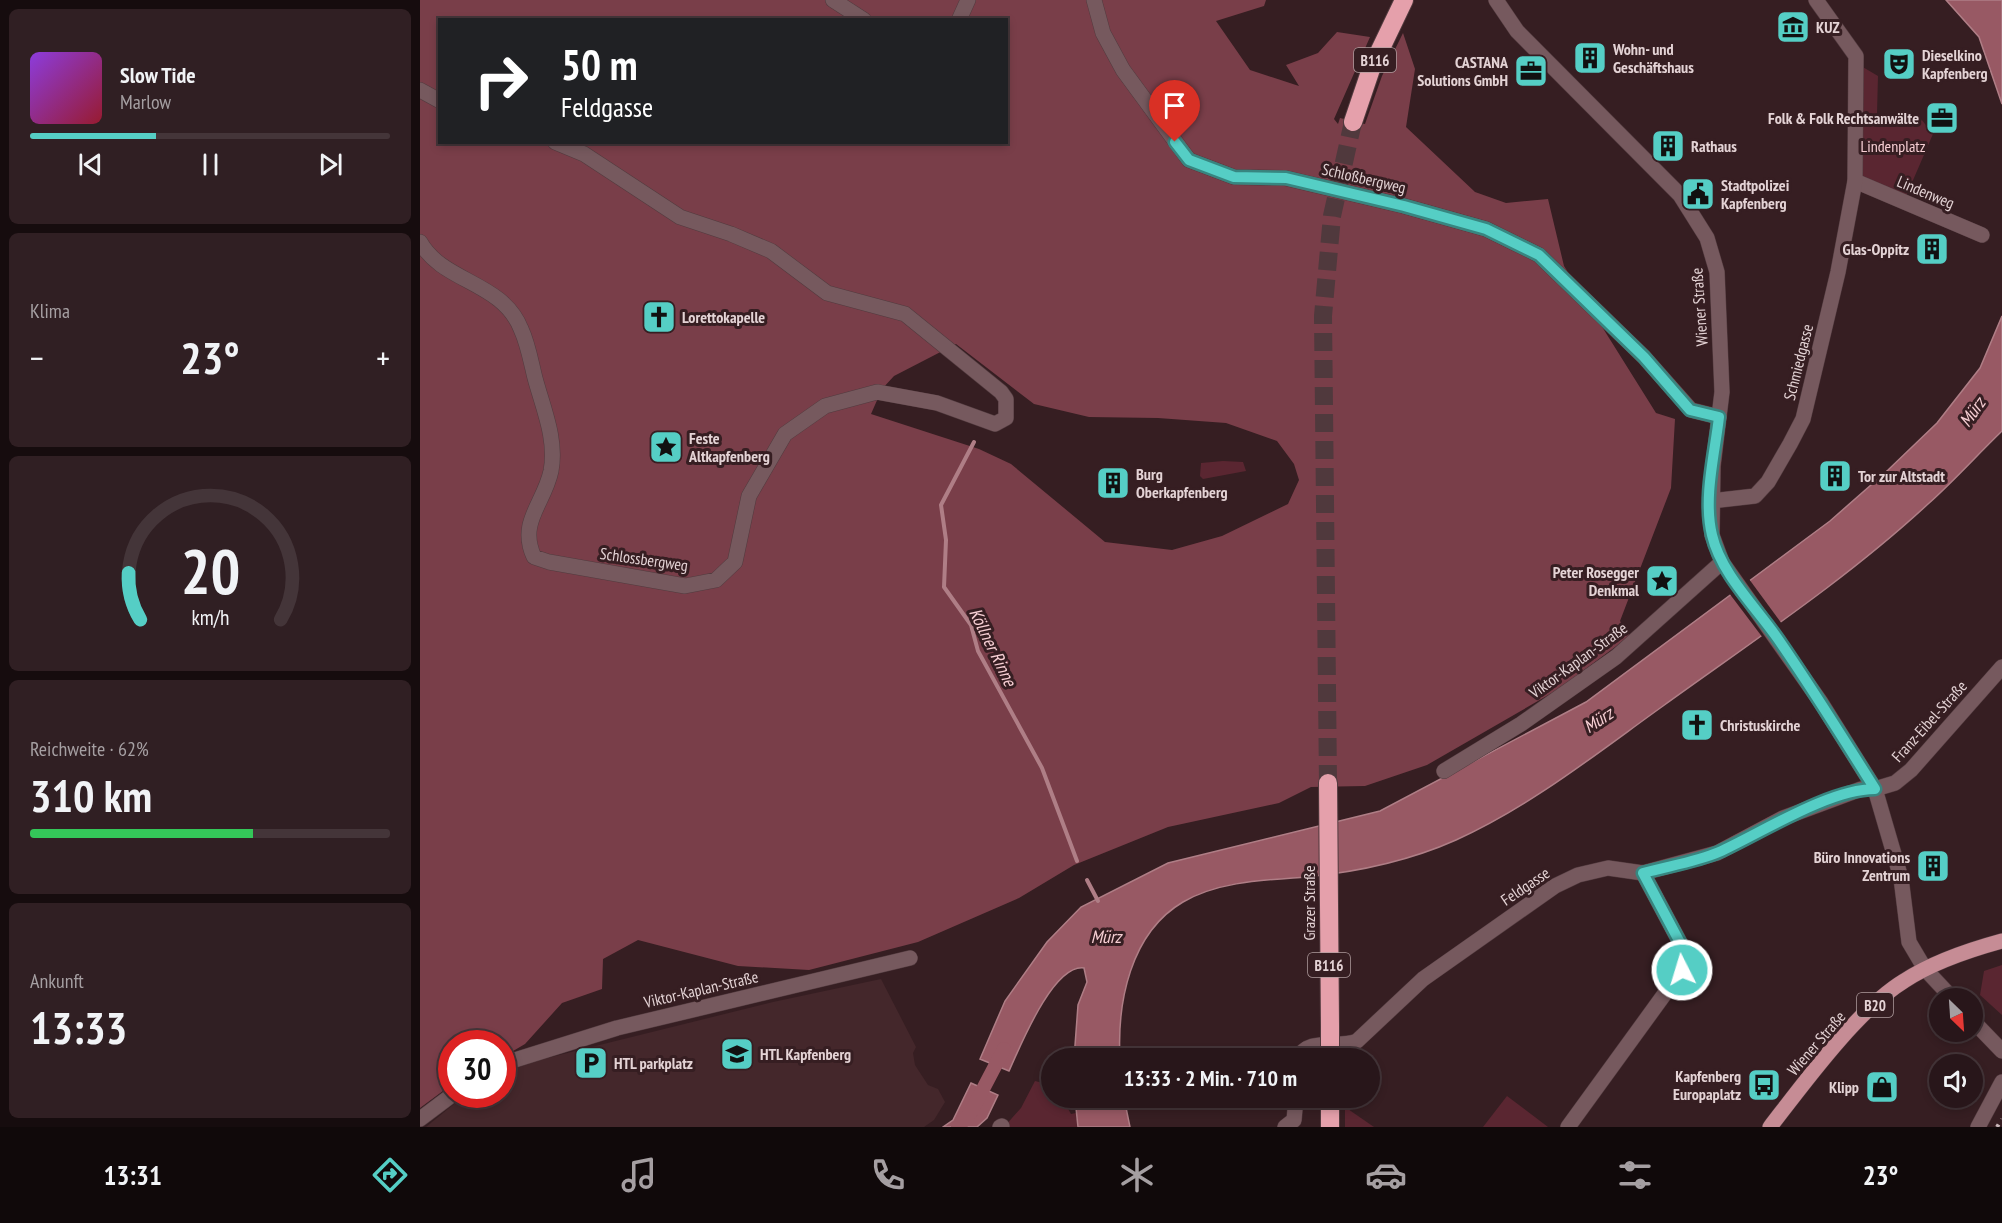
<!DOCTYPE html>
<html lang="de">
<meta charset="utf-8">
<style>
:root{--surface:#28161a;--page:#301f23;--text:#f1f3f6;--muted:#a59fa2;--line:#443539;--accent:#55cec5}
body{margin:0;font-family:"PT Sans Narrow",sans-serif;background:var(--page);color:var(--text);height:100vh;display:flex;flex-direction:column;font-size:22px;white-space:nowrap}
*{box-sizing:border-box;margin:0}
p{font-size:20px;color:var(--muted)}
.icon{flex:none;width:33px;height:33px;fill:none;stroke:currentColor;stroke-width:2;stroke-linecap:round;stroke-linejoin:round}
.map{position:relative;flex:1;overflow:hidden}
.drawer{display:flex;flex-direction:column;gap:9px;padding:9px;background:#160c0e;width:420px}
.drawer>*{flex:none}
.top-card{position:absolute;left:18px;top:18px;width:570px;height:126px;border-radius:0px;box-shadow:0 3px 9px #0003,0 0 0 2px var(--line);background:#202124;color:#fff;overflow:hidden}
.needle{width:39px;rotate:155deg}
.buttons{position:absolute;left:1509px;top:988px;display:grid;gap:12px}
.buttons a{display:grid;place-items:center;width:54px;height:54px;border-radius:50%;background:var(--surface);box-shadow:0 3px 9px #0003,0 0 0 2px var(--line);font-size:30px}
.speed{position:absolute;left:18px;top:1030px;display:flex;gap:12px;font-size:30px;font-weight:700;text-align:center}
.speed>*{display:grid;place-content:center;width:78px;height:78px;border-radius:50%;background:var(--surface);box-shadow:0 3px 9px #0003,0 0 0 2px var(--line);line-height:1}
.speed .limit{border:9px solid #d22;background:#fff;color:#111}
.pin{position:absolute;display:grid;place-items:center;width:51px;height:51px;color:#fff;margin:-62px -26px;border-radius:50% 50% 50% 0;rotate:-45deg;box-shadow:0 0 6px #0007}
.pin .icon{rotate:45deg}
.me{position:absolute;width:66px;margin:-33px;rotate:355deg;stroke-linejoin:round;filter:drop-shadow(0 0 4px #0008)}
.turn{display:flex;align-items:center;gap:21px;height:126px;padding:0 24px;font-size:27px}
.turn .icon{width:78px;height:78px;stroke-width:2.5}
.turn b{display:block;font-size:42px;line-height:51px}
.big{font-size:45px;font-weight:700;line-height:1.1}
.drawer .tile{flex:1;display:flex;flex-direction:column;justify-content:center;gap:9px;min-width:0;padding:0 21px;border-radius:9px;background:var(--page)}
.drawer .dial{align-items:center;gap:0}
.dial svg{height:156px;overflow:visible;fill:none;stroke:var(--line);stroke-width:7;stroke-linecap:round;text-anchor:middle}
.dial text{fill:var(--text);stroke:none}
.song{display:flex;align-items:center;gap:18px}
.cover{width:72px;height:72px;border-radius:9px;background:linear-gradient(135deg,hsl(270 70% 55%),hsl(350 70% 35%))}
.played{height:6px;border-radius:3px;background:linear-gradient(90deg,var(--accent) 35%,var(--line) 35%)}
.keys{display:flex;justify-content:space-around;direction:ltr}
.heat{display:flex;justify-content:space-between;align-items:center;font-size:33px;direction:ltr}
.charge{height:9px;border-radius:4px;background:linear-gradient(90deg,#34c759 62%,var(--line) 0)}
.trip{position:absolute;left:621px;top:1048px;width:339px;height:60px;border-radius:30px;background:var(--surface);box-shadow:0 3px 9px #0003,0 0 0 2px var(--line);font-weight:700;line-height:60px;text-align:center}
.dock{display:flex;height:96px;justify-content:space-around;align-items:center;background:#10090a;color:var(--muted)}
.dock .icon{width:42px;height:42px}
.dock .active{color:var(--accent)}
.dock b{font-size:27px;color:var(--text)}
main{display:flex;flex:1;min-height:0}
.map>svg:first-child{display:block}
.built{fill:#44272b}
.green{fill:#5a2631}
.forest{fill:#793e49;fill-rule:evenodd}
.water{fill:#985964;stroke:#af7e86;stroke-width:1.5}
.pier{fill:#361e22}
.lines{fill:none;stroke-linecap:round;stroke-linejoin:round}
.stream{stroke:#af7e86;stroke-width:4}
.canal{stroke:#985964;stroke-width:14}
.highway-tunnel{stroke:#50393d;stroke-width:18;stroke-dasharray:18 9;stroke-linecap:butt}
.minor-casing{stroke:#523b3f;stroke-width:16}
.major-casing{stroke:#523b3f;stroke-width:16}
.highway-casing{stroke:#523b3f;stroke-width:20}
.minor{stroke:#76595e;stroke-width:15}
.major{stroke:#c68c95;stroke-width:15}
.highway{stroke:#e5a0ab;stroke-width:18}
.rail{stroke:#c8b6b9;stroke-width:4;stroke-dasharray:3 6;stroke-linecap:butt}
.highway-bridge-casing{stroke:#523b3f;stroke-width:20;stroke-linecap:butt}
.highway-bridge{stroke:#e5a0ab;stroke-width:18}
.route-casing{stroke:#378680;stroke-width:15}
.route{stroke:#55cec5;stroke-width:10}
.labels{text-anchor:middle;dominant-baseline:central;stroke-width:6;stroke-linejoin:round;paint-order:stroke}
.shield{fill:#361e22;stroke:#b09d9f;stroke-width:1.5}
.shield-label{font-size:15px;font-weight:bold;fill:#e4d3d5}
.poi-label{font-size:16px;font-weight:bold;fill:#e4d3d5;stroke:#361e22;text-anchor:start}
.park-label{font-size:16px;fill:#f7cfd4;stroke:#361e22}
.street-label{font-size:16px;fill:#e4d3d5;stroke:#361e22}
.water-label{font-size:18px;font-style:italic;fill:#f7cfd4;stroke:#361e22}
</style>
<main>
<section class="drawer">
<div class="tile">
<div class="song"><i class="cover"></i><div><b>Slow Tide</b><p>Marlow</p></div></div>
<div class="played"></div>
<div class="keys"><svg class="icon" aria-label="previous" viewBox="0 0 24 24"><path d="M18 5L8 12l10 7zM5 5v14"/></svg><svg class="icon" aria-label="pause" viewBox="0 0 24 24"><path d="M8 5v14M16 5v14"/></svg><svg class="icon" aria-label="next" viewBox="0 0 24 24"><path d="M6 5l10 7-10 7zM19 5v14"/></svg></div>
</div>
<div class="tile"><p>Klima</p>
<div class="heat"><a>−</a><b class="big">23°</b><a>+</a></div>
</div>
<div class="tile dial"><svg viewBox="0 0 100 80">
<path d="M14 69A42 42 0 1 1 86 69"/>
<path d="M14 69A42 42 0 0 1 8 45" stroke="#55cec5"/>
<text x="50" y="56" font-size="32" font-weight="700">20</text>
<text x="50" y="72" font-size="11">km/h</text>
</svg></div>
<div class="tile"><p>Reichweite · 62%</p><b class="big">310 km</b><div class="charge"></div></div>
<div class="tile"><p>Ankunft</p><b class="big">13:33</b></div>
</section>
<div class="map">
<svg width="1582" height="1127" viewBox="0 0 1582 1127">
<rect width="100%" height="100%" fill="#361e22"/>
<path class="built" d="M461,979L496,1047L493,1053L495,1065L508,1085L518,1089L525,1102L514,1120L504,1127H6L45,1095H82L83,1075L103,1064L353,1002Z"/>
<g class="green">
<path d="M1441,66L1458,76L1457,114H1497L1513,134L1484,201L1442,185Z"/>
<path d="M803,461L823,462L826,471L783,479L780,476L781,463Z"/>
<path d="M1582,965V1015L1560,995L1564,971Z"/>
<path d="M615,1081L631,1085L632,1098H642L651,1114L656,1113L658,1127H584L601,1108Z"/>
<path d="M1087,1096L1128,1127H1063Z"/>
<path d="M925,1107L954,1127H925Z"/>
</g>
<path class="forest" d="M0,0H846L844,6L796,21L830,70L879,86L866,65L898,53L917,32L950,37L914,119L918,124L920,118L945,124L962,76L983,33L995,69L986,127L1055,192L1086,203L1128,199L1144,266L1236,413L1255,419L1251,488L1200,621L1210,636L1137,690L1007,765L945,786L891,787L859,803L748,827L654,865L599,898L498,942L389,970L318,966L218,940L183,959L182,989L142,1003L105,1044L83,1057L82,1044H32L31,1085L0,1108ZM20,20H586V142H20ZM536,344L614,404L669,417L738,418L806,423L857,441L874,464L879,480L868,504L802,536L752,550L685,542L591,464L559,449L451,414L462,389L474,376Z"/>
<g class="water">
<path d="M1526,0H1582V104L1559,37Z"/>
<path d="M1582,316V431C1557,455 1534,481 1508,504C1427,579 1333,641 1243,706C1176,754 1111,806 1036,840C989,861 937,872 886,877C846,880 799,881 763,902C710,933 697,1003 700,1059H654L658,1005L667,982L664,968C633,964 600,1047 589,1071L560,1059L585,1001L627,942L661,907L748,863L960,811L1166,702L1410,521L1468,470L1517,423L1560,368Z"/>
<path d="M551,1083L578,1095L567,1118L557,1127H523L533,1120Z"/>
<path d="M655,1098H704L710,1127H658Z"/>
</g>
<path class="pier" d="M1329,579L1362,624L1343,638L1309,593Z"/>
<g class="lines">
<g class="stream">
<path d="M554,442L521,505L526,540L524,587L551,625L558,651L622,768L657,861"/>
<path d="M667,880L678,901"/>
</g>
<path class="canal" d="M538,1127L551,1112L584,1049"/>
<path class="highway-tunnel" d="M908,783L903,316L912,216L933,122"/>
<defs>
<g id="minor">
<path d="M413,0L444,20"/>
<path d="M674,0L683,33L703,70L769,160L814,177L865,178L984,206L1066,229L1119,255L1224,357L1271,410L1299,417"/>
<path d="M1076,0L1097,31L1260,195L1287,238L1297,272L1302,392L1293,466L1292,535L1302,562L1400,701L1455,789L1481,878L1489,942L1505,969L1533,999"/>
<path d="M539,20L548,0"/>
<path d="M0,90L20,101"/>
<path d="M1435,181L1562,235"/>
<path d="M0,242C23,283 82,281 101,329C108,344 111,362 115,378C123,408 137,439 131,471C124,504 98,522 114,557L129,562L265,586L296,580L315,562L329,496L365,434L405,406L457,392L517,403L575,424L586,418V399L581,392L485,314L407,293L351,251L311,234L260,217L164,154L135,142"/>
<path d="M1291,501L1335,496L1348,482L1370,444L1383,419L1418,272L1435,181L1436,56L1396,0"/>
<path d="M1024,771L1101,724L1196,657L1302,562"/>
<path d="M1552,1020L1582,1051"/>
<path d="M878,1059C887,1036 919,1049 937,1041L1003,979L1135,886L1158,875L1188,868L1223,873L1297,853L1363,818L1441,789H1455L1475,783L1491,770L1582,667"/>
<path d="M82,1064L197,1028L490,958"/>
<path d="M0,1119L32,1095"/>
<path d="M580,1127L582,1126"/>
<path d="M865,1127L874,1120L876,1098"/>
<path d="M1148,1127L1262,970L1265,952L1223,873"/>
<path d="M1558,1127L1582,1082"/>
</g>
<path id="major" d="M1350,1127C1384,1083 1438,1009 1484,981C1513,962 1549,950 1582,941"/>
<g id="highway">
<path d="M933,122L951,69L984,0"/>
<path d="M908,783L910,1026"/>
<path d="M910,1098V1127"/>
</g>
</defs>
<use href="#minor" class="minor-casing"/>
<use href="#major" class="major-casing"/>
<use href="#highway" class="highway-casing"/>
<use href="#minor" class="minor"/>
<use href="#major" class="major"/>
<use href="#highway" class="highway"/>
<path class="rail" d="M1577,1127L1582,1119"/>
<defs>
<path id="highway-bridge" d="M910,1059V1026"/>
</defs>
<use href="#highway-bridge" class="highway-bridge-casing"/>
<use href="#highway-bridge" class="highway-bridge"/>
</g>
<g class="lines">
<defs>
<path id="route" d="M755,142L769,160L814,177L866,178L984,206L1066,229L1119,255L1224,357L1270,410L1299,417C1295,453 1283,498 1292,535C1301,574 1336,607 1358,639C1392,688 1423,738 1455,789C1409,789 1341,833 1299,852C1276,862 1248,866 1223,873L1265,952L1262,970"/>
</defs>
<use href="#route" class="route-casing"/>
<use href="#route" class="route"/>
</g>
<defs>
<symbol id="museum-square" viewBox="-11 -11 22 22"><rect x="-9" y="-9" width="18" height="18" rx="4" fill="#55cec5" stroke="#361e22"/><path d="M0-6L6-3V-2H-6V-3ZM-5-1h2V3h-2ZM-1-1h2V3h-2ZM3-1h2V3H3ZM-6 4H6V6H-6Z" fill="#111"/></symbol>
<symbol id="building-square" viewBox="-11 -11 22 22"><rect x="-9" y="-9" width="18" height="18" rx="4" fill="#55cec5" stroke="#361e22"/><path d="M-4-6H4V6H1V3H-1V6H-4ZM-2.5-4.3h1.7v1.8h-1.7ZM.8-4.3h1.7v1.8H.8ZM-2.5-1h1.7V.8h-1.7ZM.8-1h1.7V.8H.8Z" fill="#111"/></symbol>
<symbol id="theatre-square" viewBox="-11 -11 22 22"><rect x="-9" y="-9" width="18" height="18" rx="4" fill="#55cec5" stroke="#361e22"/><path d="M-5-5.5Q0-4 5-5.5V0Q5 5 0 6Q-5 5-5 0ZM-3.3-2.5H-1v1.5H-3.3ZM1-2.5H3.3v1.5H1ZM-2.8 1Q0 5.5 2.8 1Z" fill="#111"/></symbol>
<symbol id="office-square" viewBox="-11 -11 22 22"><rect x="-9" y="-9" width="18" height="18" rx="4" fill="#55cec5" stroke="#361e22"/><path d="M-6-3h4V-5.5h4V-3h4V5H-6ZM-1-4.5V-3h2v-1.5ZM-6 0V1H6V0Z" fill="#111"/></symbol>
<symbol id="civic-square" viewBox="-11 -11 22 22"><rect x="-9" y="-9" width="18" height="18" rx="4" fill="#55cec5" stroke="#361e22"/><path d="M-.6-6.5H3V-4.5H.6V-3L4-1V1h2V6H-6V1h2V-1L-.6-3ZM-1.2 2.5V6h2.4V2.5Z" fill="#111"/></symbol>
<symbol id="church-square" viewBox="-11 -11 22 22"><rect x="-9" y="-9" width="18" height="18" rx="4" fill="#55cec5" stroke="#361e22"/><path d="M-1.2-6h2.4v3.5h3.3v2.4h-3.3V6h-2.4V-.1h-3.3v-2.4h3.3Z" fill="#111"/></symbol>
<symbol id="sight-square" viewBox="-11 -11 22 22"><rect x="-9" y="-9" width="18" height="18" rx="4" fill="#55cec5" stroke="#361e22"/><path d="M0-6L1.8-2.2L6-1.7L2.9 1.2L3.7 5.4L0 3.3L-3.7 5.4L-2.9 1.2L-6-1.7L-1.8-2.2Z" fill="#111"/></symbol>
<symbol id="school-square" viewBox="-11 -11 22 22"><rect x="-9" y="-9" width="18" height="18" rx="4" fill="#55cec5" stroke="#361e22"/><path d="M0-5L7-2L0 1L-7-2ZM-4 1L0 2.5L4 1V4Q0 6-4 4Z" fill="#111"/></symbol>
<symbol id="parking-square" viewBox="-11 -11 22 22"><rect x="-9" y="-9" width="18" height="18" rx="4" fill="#55cec5" stroke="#361e22"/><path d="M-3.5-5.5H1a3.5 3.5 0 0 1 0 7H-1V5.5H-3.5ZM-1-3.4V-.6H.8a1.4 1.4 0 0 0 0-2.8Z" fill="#111"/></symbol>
<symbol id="bus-square" viewBox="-11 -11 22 22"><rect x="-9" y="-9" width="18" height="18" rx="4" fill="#55cec5" stroke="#361e22"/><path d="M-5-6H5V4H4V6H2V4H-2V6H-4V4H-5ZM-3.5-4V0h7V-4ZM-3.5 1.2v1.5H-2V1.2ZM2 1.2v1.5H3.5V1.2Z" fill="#111"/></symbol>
<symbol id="shop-square" viewBox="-11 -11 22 22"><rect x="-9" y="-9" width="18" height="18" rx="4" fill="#55cec5" stroke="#361e22"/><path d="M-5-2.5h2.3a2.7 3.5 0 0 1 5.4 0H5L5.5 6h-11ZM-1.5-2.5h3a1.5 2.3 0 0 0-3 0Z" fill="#111"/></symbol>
</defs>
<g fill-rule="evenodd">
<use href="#museum-square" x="1354" y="8" width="38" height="38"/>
<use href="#building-square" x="1151" y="39" width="38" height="38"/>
<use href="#theatre-square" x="1460" y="45" width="38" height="38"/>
<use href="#office-square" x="1092" y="52" width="38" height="38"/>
<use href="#office-square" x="1503" y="99" width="38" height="38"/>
<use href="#building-square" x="1229" y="127" width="38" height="38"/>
<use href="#civic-square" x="1259" y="175" width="38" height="38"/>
<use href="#building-square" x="1493" y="230" width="38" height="38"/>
<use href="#church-square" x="220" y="298" width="38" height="38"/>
<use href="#sight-square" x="227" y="428" width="38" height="38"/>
<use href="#building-square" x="1396" y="457" width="38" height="38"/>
<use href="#building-square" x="674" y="464" width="38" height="38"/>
<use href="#sight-square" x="1223" y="562" width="38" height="38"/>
<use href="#church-square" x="1258" y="706" width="38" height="38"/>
<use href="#building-square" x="1494" y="847" width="38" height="38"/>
<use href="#school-square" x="298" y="1035" width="38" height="38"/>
<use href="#parking-square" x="152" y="1044" width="38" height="38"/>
<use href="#bus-square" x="1325" y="1066" width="38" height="38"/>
<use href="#shop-square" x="1443" y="1068" width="38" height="38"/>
</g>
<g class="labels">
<g class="shield">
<rect x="934" y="48" width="42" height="24" rx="4.5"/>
<rect x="888" y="953" width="42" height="24" rx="4.5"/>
<rect x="1437" y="993" width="36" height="24" rx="4.5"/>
</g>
<g class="shield-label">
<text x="955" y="60">B116</text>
<text x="909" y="965">B116</text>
<text x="1455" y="1005">B20</text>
</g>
<g class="poi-label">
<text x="1396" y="27">KUZ</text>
<text x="1193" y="49">Wohn- und<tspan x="1193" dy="18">Geschäftshaus</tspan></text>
<text x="1502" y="55">Dieselkino<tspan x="1502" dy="18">Kapfenberg</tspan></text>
<text x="1088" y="62" text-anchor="end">CASTANA<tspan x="1088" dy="18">Solutions GmbH</tspan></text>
<text x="1499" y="118" text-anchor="end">Folk &amp; Folk Rechtsanwälte</text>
<text x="1271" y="146">Rathaus</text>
<text x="1301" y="185">Stadtpolizei<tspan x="1301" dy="18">Kapfenberg</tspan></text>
<text x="1489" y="249" text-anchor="end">Glas-Oppitz</text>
<text x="262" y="317">Lorettokapelle</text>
<text x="269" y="438">Feste<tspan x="269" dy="18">Altkapfenberg</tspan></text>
<text x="716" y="474">Burg<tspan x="716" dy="18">Oberkapfenberg</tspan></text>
<text x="1438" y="476">Tor zur Altstadt</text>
<text x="1219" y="572" text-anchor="end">Peter Rosegger<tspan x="1219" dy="18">Denkmal</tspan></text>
<text x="1300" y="725">Christuskirche</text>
<text x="1490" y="857" text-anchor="end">Büro Innovations<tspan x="1490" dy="18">Zentrum</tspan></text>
<text x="340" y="1054">HTL Kapfenberg</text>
<text x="194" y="1063">HTL parkplatz</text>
<text x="1321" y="1076" text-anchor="end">Kapfenberg<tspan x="1321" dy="18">Europaplatz</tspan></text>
<text x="1439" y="1087" text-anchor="end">Klipp</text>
</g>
<g class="park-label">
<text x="1473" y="146">Lindenplatz</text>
</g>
<g class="street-label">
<text transform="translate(944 178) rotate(13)">Schloßbergweg</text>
<text transform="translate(1506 192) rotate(23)">Lindenweg</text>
<text transform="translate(1279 307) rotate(-94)">Wiener Straße</text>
<text transform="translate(1378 362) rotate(-76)">Schmiedgasse</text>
<text transform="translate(224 559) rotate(8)">Schlossbergweg</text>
<text transform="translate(1158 660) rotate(-36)">Viktor-Kaplan-Straße</text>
<text transform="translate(1509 721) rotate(-48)">Franz-Eibel-Straße</text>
<text transform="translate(1105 886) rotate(-34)">Feldgasse</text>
<text transform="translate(889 903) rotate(-90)">Grazer Straße</text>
<text transform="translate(281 989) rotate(-13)">Viktor-Kaplan-Straße</text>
<text transform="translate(1396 1043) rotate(-49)">Wiener Straße</text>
</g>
<g class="water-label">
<text transform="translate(1552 412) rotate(-55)">Mürz</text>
<text transform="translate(573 647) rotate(64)">Köllner Rinne</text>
<text transform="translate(1178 720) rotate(-33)">Mürz</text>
<text x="686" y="936">Mürz</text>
</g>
</g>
</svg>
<div class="buttons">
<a><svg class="needle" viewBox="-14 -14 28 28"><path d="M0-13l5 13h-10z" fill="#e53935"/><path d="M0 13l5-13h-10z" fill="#a59fa2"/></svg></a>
<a><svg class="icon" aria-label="sound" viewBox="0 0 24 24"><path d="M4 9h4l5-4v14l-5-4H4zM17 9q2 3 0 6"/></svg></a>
</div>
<div class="speed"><div class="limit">30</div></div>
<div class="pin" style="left:755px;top:142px;background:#d93025"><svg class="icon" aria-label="arrive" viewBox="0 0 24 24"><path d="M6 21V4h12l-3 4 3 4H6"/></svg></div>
<svg class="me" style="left:1262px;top:970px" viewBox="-20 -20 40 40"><circle r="17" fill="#55cec5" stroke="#fff" stroke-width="3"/><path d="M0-11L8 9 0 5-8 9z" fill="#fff"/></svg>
<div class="trip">13:33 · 2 Min. · 710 m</div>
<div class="top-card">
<div class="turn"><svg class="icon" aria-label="right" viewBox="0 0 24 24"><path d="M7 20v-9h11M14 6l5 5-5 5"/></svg><div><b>50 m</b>Feldgasse</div></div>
</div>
</div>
</main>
<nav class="dock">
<b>13:31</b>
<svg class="icon active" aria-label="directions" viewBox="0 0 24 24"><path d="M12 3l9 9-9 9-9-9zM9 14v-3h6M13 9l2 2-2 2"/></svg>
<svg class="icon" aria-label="music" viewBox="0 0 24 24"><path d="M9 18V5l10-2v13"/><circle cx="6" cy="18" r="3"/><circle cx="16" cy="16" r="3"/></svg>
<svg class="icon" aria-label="phone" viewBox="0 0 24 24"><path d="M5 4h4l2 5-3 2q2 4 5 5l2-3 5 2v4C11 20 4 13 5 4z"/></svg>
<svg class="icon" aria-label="climate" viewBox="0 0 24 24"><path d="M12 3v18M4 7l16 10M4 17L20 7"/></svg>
<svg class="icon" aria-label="car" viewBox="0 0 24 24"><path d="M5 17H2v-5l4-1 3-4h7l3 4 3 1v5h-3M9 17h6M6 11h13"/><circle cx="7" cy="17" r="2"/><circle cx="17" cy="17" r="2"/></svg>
<svg class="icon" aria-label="filters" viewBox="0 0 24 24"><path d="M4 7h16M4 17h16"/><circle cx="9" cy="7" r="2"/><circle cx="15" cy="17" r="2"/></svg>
<b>23°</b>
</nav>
